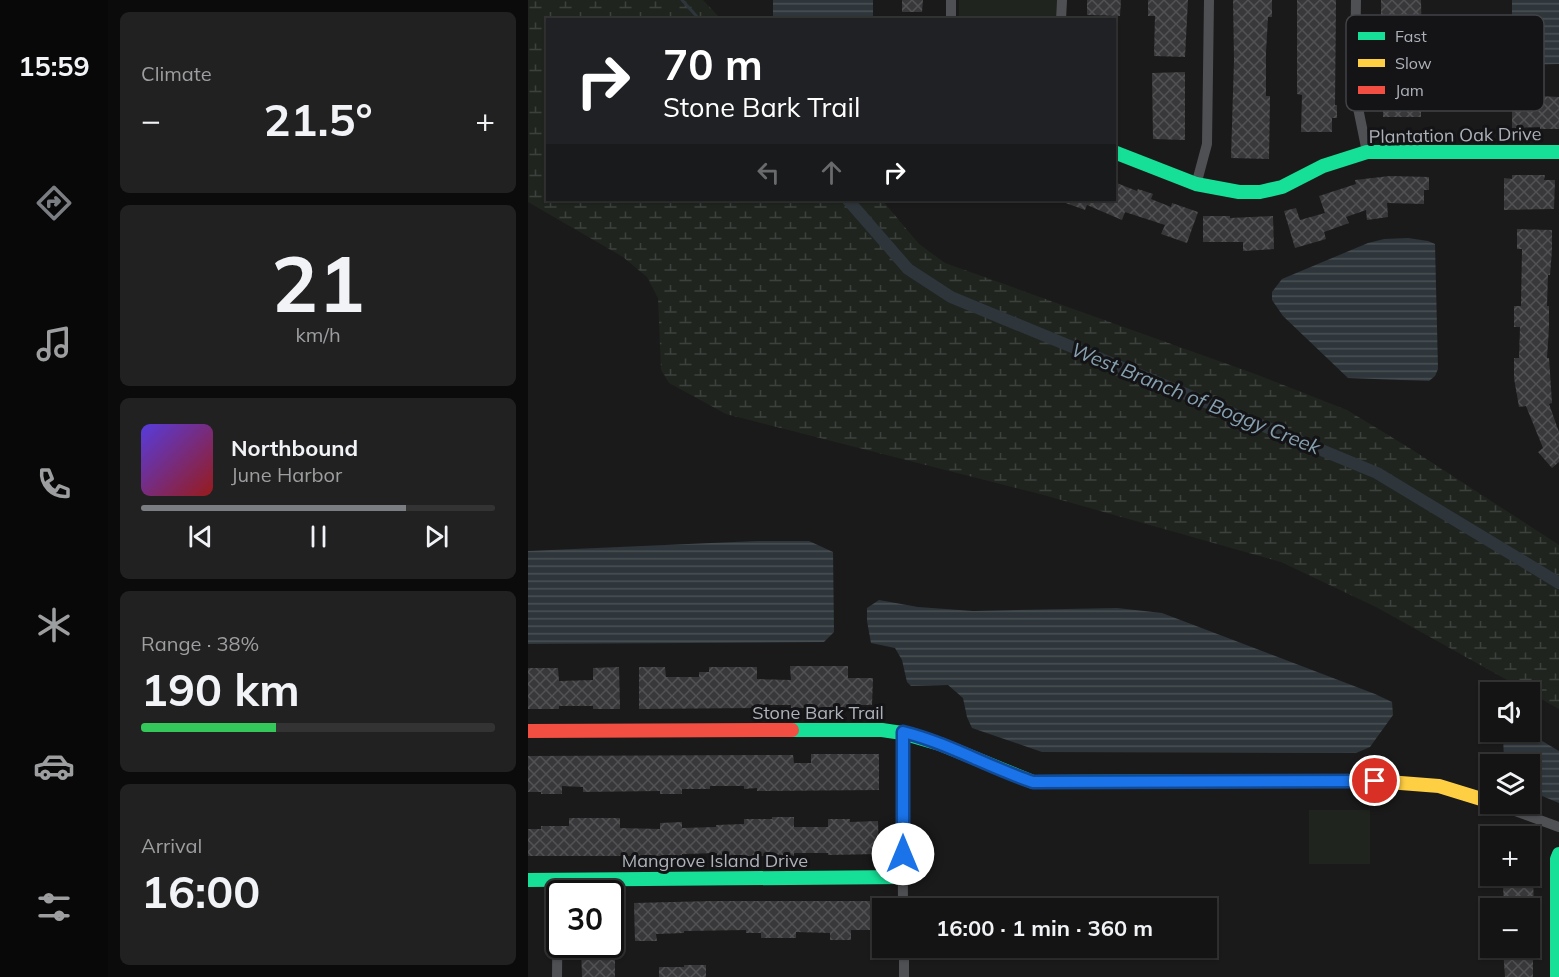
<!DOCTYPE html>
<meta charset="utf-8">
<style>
:root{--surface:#141414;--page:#212122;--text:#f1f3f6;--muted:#9d9ea0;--line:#333334;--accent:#7a7d82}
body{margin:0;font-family:Mulish,sans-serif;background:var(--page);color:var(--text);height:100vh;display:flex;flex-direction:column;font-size:22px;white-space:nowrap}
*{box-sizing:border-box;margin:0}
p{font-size:20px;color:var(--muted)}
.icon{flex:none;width:33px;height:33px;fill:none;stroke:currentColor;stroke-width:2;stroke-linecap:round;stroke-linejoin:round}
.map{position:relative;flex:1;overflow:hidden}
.details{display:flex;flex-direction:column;gap:12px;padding:12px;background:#0b0b0b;width:420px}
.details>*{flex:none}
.guide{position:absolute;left:18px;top:18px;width:570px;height:183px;border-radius:0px;box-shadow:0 2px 4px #0004,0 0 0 2px var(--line);background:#202124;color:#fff;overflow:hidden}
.fabs{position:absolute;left:952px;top:682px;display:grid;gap:12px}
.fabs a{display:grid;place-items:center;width:60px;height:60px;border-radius:0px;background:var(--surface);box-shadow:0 2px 4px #0004,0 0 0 2px var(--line);font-size:30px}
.speed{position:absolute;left:18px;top:880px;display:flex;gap:12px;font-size:30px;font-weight:700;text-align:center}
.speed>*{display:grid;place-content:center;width:78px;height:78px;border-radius:50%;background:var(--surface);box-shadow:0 2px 4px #0004,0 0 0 2px var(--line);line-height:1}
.speed .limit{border:3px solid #111;border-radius:9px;background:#fff;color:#111}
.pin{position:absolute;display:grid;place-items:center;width:51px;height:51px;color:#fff;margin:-26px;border:3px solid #fff;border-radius:50%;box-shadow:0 2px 6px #0007}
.me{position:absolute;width:66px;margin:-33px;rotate:0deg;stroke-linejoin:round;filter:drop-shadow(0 0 4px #0008)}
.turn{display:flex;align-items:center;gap:21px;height:126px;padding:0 18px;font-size:27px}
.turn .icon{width:78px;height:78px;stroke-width:2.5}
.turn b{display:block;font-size:42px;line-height:51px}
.lanes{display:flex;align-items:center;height:57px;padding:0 18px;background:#0003;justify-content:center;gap:30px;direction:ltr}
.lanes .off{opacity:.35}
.big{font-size:45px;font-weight:700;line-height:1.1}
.details .widget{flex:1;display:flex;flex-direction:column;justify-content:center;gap:9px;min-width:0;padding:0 21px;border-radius:9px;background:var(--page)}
.details .dial{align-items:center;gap:0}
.dial b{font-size:78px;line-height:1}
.song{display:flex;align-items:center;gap:18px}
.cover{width:72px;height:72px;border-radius:9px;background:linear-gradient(135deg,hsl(250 70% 55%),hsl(0 70% 35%))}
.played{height:6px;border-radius:3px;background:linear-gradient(90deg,var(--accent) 75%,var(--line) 75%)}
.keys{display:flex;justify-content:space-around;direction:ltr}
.heat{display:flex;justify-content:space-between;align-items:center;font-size:33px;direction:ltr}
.charge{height:9px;border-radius:4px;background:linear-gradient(90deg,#34c759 38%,var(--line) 0)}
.trip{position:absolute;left:344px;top:898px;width:345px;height:60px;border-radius:0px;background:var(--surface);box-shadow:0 2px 4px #0004,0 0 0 2px var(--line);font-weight:700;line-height:60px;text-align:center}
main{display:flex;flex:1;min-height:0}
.menu{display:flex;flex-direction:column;width:108px;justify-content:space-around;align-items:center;background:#080808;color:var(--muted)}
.menu .icon{width:42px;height:42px}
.menu .on{color:var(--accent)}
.menu b{font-size:27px;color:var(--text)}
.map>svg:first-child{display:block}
.green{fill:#1f241f}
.wetland{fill:url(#wetland-marsh)}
.water{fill:url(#water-rules)}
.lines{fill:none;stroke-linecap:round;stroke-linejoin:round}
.stream{stroke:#2e363b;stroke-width:3}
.canal{stroke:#2e363b;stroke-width:12}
.building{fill:url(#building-cross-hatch)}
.street{stroke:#4f5053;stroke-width:10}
.fast{stroke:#16e098;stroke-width:14}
.slow{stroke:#ffcf43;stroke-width:14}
.jam{stroke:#f24e42;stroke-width:14}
.route-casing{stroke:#114b97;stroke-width:15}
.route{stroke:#1a73e8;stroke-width:10}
.labels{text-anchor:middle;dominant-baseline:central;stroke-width:6;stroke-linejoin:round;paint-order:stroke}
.street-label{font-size:18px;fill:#adb2ba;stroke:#141416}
.water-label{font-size:20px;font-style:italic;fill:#87a1b1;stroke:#141416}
.key{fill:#141416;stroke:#424347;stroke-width:1.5}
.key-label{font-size:16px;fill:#adb2ba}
</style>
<main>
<nav class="menu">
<b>15:59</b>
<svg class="icon on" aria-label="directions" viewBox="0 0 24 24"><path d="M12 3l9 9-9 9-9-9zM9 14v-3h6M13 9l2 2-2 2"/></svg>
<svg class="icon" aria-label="music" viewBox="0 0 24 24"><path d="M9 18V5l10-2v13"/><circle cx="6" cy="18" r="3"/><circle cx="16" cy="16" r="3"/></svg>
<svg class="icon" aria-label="phone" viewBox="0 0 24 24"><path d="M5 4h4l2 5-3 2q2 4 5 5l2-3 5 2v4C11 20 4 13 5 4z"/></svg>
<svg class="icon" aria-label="climate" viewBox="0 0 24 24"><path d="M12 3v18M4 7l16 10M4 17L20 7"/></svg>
<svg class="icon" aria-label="car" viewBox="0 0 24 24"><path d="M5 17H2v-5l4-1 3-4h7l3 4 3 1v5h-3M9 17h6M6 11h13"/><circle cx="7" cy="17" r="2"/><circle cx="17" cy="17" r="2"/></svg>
<svg class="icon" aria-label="filters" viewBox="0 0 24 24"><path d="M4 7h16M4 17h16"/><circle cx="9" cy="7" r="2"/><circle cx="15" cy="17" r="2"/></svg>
</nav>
<section class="details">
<div class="widget"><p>Climate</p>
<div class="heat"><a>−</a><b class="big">21.5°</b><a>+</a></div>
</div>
<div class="widget dial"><b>21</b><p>km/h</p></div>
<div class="widget">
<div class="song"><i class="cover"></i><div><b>Northbound</b><p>June Harbor</p></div></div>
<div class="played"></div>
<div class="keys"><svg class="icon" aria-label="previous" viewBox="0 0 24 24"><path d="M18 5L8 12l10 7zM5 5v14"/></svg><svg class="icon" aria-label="pause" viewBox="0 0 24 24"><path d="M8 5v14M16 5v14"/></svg><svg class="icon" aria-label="next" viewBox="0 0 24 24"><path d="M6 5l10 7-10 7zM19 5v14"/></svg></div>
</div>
<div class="widget"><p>Range · 38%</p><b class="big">190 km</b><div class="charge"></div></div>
<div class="widget"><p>Arrival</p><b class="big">16:00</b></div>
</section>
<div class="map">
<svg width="1031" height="977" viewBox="0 0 1031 977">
<defs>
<pattern id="wetland-marsh" width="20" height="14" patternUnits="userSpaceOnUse" patternTransform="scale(1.5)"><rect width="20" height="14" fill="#1f241f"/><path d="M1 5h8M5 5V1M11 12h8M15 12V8" fill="none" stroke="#3d413d"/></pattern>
<pattern id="water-rules" width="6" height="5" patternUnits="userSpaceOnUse" patternTransform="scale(1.5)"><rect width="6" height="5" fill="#2e363b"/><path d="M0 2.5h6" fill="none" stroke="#4a5155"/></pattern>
<pattern id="building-cross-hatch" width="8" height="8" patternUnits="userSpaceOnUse" patternTransform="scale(1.5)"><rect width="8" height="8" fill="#38383a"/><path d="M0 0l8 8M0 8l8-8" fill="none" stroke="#525254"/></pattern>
</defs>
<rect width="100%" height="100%" fill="#1a1a1a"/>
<g class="green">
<path d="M431,0H529L528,19L431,20Z"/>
<rect x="781" y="810" width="61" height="54"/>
</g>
<path class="wetland" d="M0,0H175L193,19L20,20V200H354L391,244L417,263L730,375L819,410L883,449L1031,545V709L848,607L753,562L512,494L198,414L141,383L133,370L130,298L119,277L95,257L0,202Z"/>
<g class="water">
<rect x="245" y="0" width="100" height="19"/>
<path d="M984,0H1031V64L987,65L984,63Z"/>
<path d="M880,238L900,241L907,244L910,369L907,376L901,381L820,378L755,316L744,300V292L754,279L840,243L856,239Z"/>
<path d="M229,541H281L305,552L306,632L296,642L0,644V551Z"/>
<path d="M351,600L390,607L445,611L589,608L634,613L847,694L864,702L865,715L842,747L828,753L514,752L444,728L439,717L435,698L420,685L383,686L379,682L374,660L367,648L343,643L339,621V608Z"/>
<path d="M975,732H999L1031,751V803L1002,791V765H976Z"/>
</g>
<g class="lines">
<path class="stream" d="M154,0L172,20"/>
<path class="canal" d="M320,200L380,269L423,297L849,473L1031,583"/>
</g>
<g class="building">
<path d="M374,0H395L394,12H374Z"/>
<path d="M559,0H593L592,16L559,15Z"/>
<path d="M620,0H660L657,57L626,56L627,16H620Z"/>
<path d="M705,0H744V17H740L738,52V96H742L741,159L703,158L706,60Z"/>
<path d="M769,0H808L807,105H809V118H804V132H773L774,95L769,94Z"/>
<path d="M853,0H893L894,49H892V90H893V117H855V82H853Z"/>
<path d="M657,72V140L625,139L624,73Z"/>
<path d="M1011,96L1031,97V129H1012V127L984,128V102H1011Z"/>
<path d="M984,175H1017L1016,180H1027L1026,209L976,210V178L984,179Z"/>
<path d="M862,176L901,177V190H896V204L859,203L860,217L839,220L838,210L818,217L821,223L796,232L798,239L767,248L756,211L768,208L772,220L797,213L791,196L828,184L827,180Z"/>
<path d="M586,182L609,191L610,189L625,194L623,199L643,207L644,203L670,212L659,243L633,234L637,225L597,212L594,220L559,205L557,210L532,201L586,200Z"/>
<path d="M675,216H702V218L745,216L746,249L715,251V242H675Z"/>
<path d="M989,229L1024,230V250L1022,275H1020L1019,306H1021V327L1019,358H1021L1024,403L1021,404L1031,432V462L1024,468L1010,452L1015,448L998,406L991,407L986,378V358H991L992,327H986V306H993L994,249H989Z"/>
<path d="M262,666H320V678H345L344,705H320V708H263V705H228V708L111,709V667H137L138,677H171V672H181V667H229V679L263,680Z"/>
<path d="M91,667L92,709H65V706H31V709H0V668H30L31,681L65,680V668Z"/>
<path d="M283,754H351V790L229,791V788L216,789V786H182V789H154V794H132V791L55,792V787L34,786V794H13V792H0V756L265,755L266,763H283Z"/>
<path d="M244,817H266V827H300V819H322V822L350,821L351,854L300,855V853H266V856H189V853L154,854V856H0V829H13V826H41V818H92V828L132,829V823L154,822V828L188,827V825L216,824V819H244Z"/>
<path d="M977,876H1005L1006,909H976L975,884H977Z"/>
<path d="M183,901H350L351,930H323V940H302V933L268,932V938H233V933H218V930L156,931V933L128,934L129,941H107L106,903Z"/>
<path d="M53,945H81V956H87V977H54Z"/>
<path d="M975,948H1005V977H977Z"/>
<path d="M156,965H178V977H131V967H156Z"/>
</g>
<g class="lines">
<g class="street">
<path d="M828,0L827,72L830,108L839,152"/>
<path d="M423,20V0"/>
<path d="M533,20L534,0"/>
<path d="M668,185L679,144L681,0"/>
<path d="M374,732L375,909"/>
<path d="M968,804L1031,827"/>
<path d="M376,948V977"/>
<path d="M29,977L30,879"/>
</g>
<g class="fast">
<path d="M586,152L668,184L711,192H732L754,187L795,166L839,152H1031"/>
<path d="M264,730H354L374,733L412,744L505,782L712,781"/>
<path d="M0,880L375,877"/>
<path d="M1029,977V859L1031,854"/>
</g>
<path class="slow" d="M712,781H847L911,786L963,802"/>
<path class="jam" d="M0,731L264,730"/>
</g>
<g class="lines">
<defs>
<path id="route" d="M375,854V732C420,743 460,767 505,782L847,781"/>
</defs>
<use href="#route" class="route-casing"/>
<use href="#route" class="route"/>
</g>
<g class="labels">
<g class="street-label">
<text transform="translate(927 135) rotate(-1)">Plantation Oak Drive</text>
<text x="290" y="712">Stone Bark Trail</text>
<text x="187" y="860">Mangrove Island Drive</text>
</g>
<g class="water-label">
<text transform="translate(668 398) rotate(22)">West Branch of Boggy Creek</text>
</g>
</g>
<rect x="818" y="15" width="198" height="96" rx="9" class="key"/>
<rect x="830" y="32" width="27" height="8" fill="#16e098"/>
<rect x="830" y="59" width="27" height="8" fill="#ffcf43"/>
<rect x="830" y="86" width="27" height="8" fill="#f24e42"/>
<g class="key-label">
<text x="867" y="42">Fast</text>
<text x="867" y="69">Slow</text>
<text x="867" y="96">Jam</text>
</g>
</svg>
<div class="fabs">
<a><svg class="icon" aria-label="sound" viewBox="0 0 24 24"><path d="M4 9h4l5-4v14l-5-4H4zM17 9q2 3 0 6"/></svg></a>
<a><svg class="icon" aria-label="layers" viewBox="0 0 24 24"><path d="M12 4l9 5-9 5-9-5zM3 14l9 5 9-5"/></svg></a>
<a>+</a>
<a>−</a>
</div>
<div class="speed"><div class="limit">30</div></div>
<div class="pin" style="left:847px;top:781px;background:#d93025"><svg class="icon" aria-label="arrive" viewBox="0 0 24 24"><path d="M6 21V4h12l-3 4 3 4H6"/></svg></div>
<svg class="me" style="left:375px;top:854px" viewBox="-20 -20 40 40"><circle r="19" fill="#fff"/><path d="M0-13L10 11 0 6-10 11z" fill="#1a73e8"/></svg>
<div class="trip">16:00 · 1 min · 360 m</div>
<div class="guide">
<div class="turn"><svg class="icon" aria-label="right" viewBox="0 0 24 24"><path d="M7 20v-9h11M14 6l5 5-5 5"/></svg><div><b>70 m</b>Stone Bark Trail</div></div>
<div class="lanes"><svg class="icon off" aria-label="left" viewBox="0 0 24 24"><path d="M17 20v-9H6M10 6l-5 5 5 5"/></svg><svg class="icon off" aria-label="ahead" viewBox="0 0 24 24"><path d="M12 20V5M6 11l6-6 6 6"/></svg><svg class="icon" aria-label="right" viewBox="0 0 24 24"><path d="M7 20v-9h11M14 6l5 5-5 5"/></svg></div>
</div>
</div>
</main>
